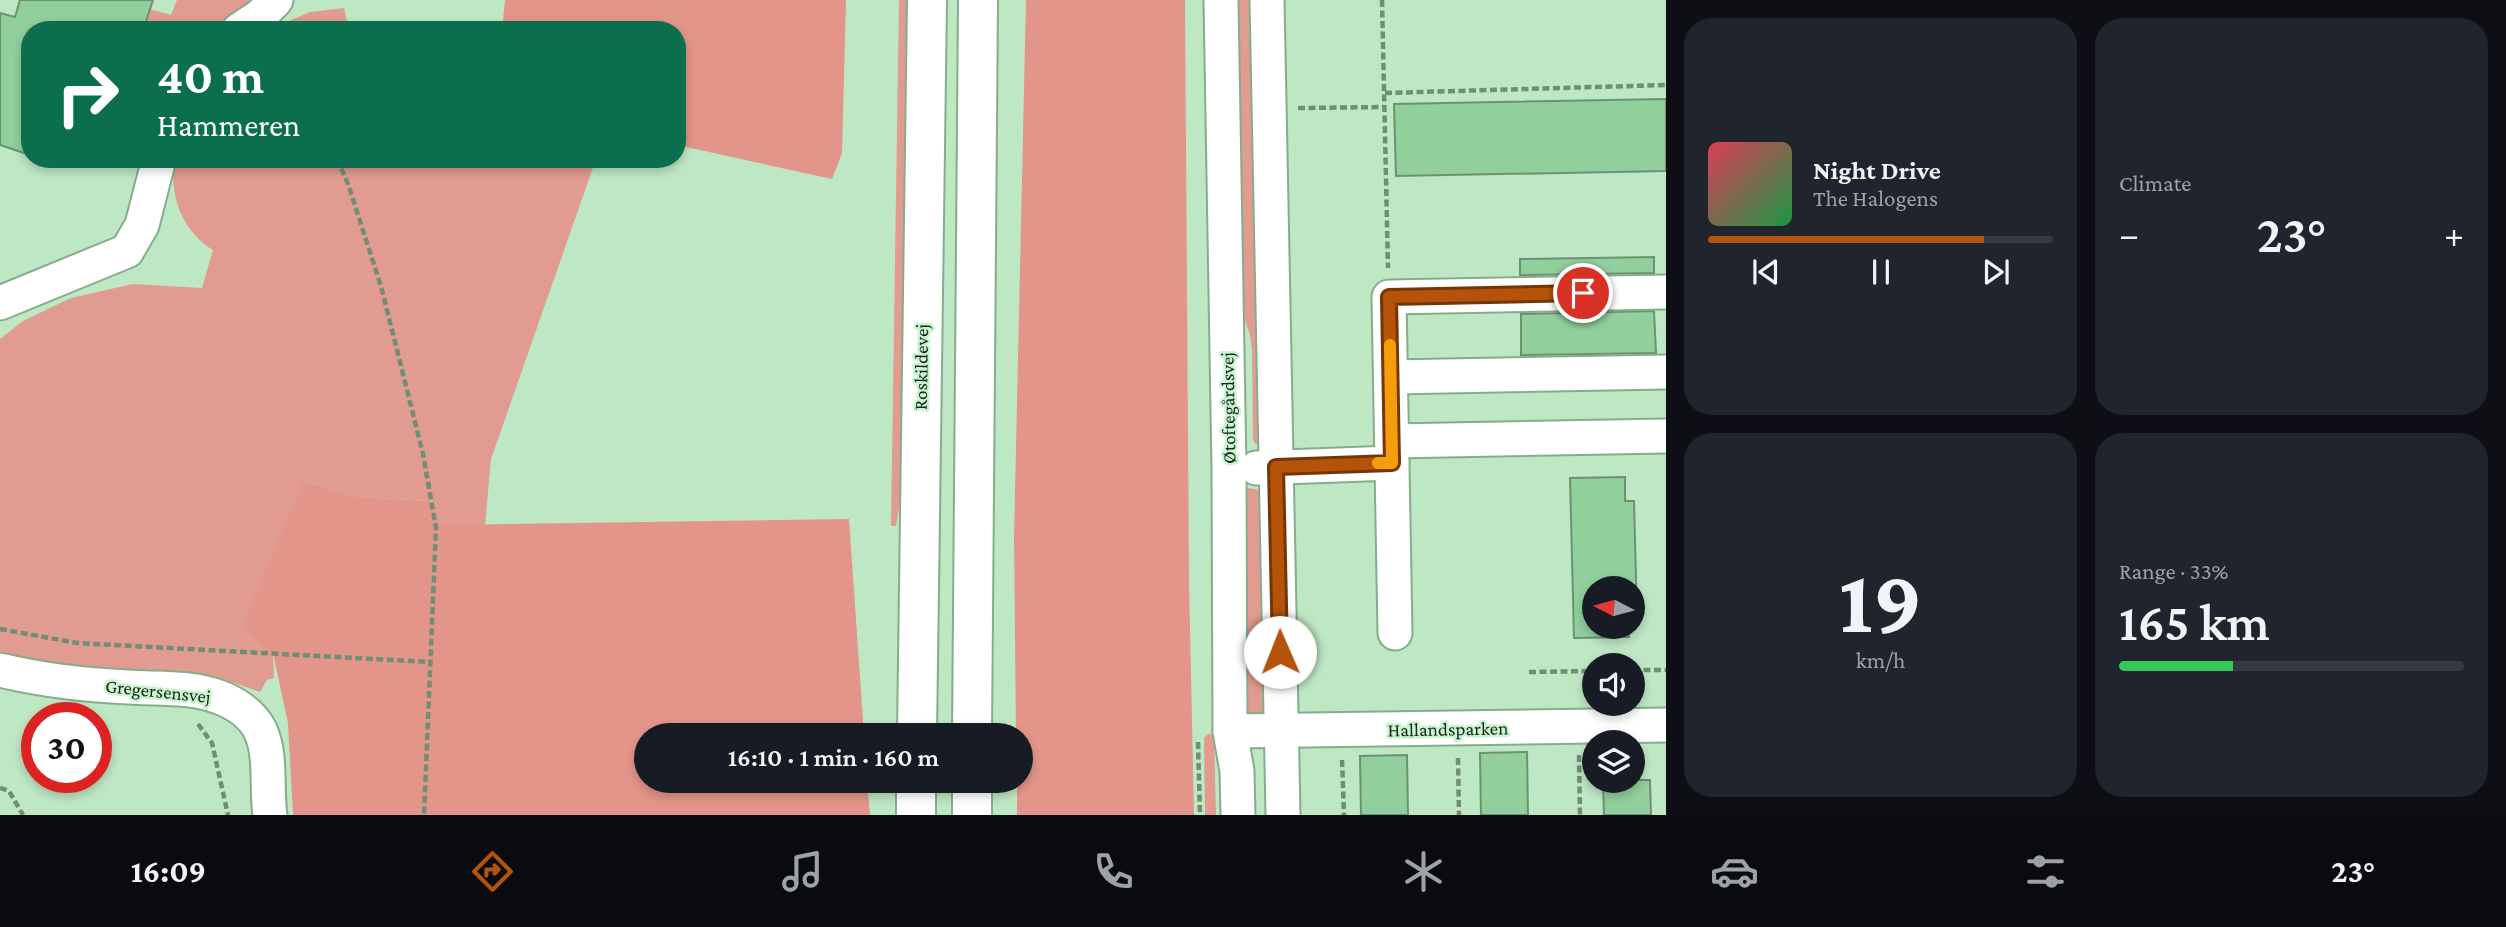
<!DOCTYPE html>
<meta charset="utf-8">
<style>
:root{--surface:#171b24;--page:#20242c;--text:#f1f3f6;--muted:#9ea1a6;--line:#363941;--accent:#b45309}
body{margin:0;font-family:"Crimson Pro",serif;background:var(--page);color:var(--text);height:100vh;display:flex;flex-direction:column;font-size:26px;white-space:nowrap}
*{box-sizing:border-box;margin:0}
p{font-size:23px;color:var(--muted)}
.icon{flex:none;width:38px;height:38px;fill:none;stroke:currentColor;stroke-width:2;stroke-linecap:round;stroke-linejoin:round}
.map{position:relative;flex:1;overflow:hidden}
.details{display:flex;flex-direction:column;gap:18px;padding:18px;background:#0d0f14;width:840px}
.details>*{flex:none}
.banner{position:absolute;left:21px;top:21px;width:665px;height:147px;border-radius:28px;box-shadow:0 4px 10px #0003;background:#0b6e4f;color:#fff;overflow:hidden}
.needle{width:46px;rotate:276deg}
.controls{position:absolute;left:1582px;top:576px;display:grid;gap:14px}
.controls a{display:grid;place-items:center;width:63px;height:63px;border-radius:50%;background:var(--surface);box-shadow:0 4px 10px #0003;font-size:35px}
.speed{position:absolute;left:21px;top:702px;display:flex;gap:14px;font-size:35px;font-weight:700;text-align:center}
.speed>*{display:grid;place-content:center;width:91px;height:91px;border-radius:50%;background:var(--surface);box-shadow:0 4px 10px #0003;line-height:1}
.speed .limit{border:10px solid #d22;background:#fff;color:#111}
.pin{position:absolute;display:grid;place-items:center;width:60px;height:60px;color:#fff;margin:-30px;border:4px solid #fff;border-radius:50%;box-shadow:0 2px 7px #0007}
.me{position:absolute;width:77px;margin:-38px;rotate:359deg;stroke-linejoin:round;filter:drop-shadow(0 0 5px #0008)}
.turn{display:flex;align-items:center;gap:24px;height:147px;padding:0 21px;font-size:32px}
.turn .icon{width:91px;height:91px;stroke-width:2.5}
.turn b{display:block;font-size:49px;line-height:60px}
.big{font-size:52px;font-weight:600;line-height:1.1}
.details .widget{flex:1;display:flex;flex-direction:column;justify-content:center;gap:10px;min-width:0;padding:0 24px;border-radius:28px;background:var(--page)}
.details .dial{align-items:center;gap:0}
.dial b{font-size:91px;line-height:1}
.song{display:flex;align-items:center;gap:21px}
.cover{width:84px;height:84px;border-radius:10px;background:linear-gradient(135deg,hsl(350 70% 55%),hsl(140 70% 35%))}
.played{height:7px;border-radius:4px;background:linear-gradient(90deg,var(--accent) 80%,var(--line) 80%)}
.keys{display:flex;justify-content:space-around;direction:ltr}
.heat{display:flex;justify-content:space-between;align-items:center;font-size:38px;direction:ltr}
.charge{height:10px;border-radius:5px;background:linear-gradient(90deg,#34c759 33%,var(--line) 0)}
.details .tiles{flex:1;display:grid;gap:18px;grid-template-columns:repeat(2,1fr)}
.trip{position:absolute;left:634px;top:723px;width:399px;height:70px;border-radius:35px;background:var(--surface);box-shadow:0 4px 10px #0003;font-weight:600;line-height:70px;text-align:center}
.menu{display:flex;height:112px;justify-content:space-around;align-items:center;background:#090b0e;color:var(--muted)}
.menu .icon{width:49px;height:49px}
.menu .active{color:var(--accent)}
.menu b{font-size:32px;color:var(--text)}
main{display:flex;flex:1;min-height:0}
.map>svg:first-child{display:block}
.green{fill:#e19b90}
.forest{fill:#e39589}
.building{fill:#91cf9c;stroke:#6b9271;stroke-width:2}
.lines{fill:none;stroke-linecap:round;stroke-linejoin:round}
.minor-casing{stroke:#85ad8b;stroke-width:37}
.major-casing{stroke:#85ad8b;stroke-width:42}
.path{stroke:#718e75;stroke-width:4.5;stroke-dasharray:7 3.5;stroke-linecap:butt}
.minor{stroke:#fff;stroke-width:33}
.major{stroke:#fff;stroke-width:38}
.route-casing{stroke:#753606;stroke-width:18}
.route{stroke:#b45309;stroke-width:12}
.slow{stroke:#f59e0b;stroke-width:12}
.labels{text-anchor:middle;dominant-baseline:central;stroke-width:5;stroke-linejoin:round;paint-order:stroke}
.street-label{font-size:19px;fill:#162619;stroke:#cbf4d1}
</style>
<main>
<div class="map">
<svg width="1666" height="815" viewBox="0 0 1666 815">
<rect width="100%" height="100%" fill="#bee7c4"/>
<g class="green">
<path d="M177,0H253L227,22L214,30H143L150,9L171,15Z"/>
<path d="M899,0H911L906,465L896,526H891Z"/>
<path d="M1230,0H1252L1258,444H1255L1253,439L1252,351L1250,335L1240,305Z"/>
<path d="M344,8L349,30L342,27L328,30H268L310,12Z"/>
<path d="M175,159H596L491,459L485,526L439,525L429,501L357,497L303,481L273,653L274,678L267,680L260,692L214,676L68,668L0,654V339L23,321L71,298L133,284L202,288L213,250C182,232 168,193 175,159Z"/>
<path d="M1246,488L1256,489L1261,495L1265,712L1263,715L1248,717L1245,710Z"/>
<path d="M1208,734L1214,735L1216,815H1205L1204,738Z"/>
</g>
<g class="forest">
<path d="M505,0H846L842,153L832,179L677,145V30H502Z"/>
<path d="M1026,0H1185L1189,581L1194,815H1017V781L1020,780V735H1016L1014,538Z"/>
<path d="M303,481L357,497L429,501L440,525L849,519L864,735H646V780L867,781L870,815H293L288,723L273,653L241,629Z"/>
</g>
<g class="building">
<path d="M20,0H153L143,30H30V155L0,145V13L15,17Z"/>
<path d="M1666,99V171L1396,176L1394,104Z"/>
<path d="M1654,257V273L1520,275V259Z"/>
<path d="M1654,311L1656,353L1521,355V314Z"/>
<path d="M1625,477V501H1634L1637,619H1633V588H1594V626H1628L1629,637L1574,638L1570,478Z"/>
<path d="M1527,752L1528,815H1481L1480,753Z"/>
<path d="M1407,755L1408,815H1361L1360,756Z"/>
<path d="M1603,780H1650L1651,815H1604Z"/>
</g>
<g class="lines">
<defs>
<g id="minor">
<path d="M1221,0L1229,469L1230,731L1237,771L1238,815"/>
<path d="M1267,0L1283,815"/>
<path d="M239,30L260,16L276,0"/>
<path d="M0,303L127,251L142,225L159,159"/>
<path d="M1391,377L1666,372"/>
<path d="M1392,441L1666,436"/>
<path d="M1256,468L1392,463"/>
<path d="M1395,633L1389,297L1666,292"/>
<path d="M0,670C42,680 85,685 128,687C158,689 190,686 219,697C235,703 252,714 260,730C272,755 266,788 270,815"/>
<path d="M1230,731L1666,725"/>
</g>
<g id="major">
<path d="M917,735L927,0"/>
<path d="M972,735L978,0"/>
<path d="M916,815V780"/>
<path d="M972,815V780"/>
</g>
</defs>
<use href="#minor" class="minor-casing"/>
<use href="#major" class="major-casing"/>
<g class="path">
<path d="M1382,0L1388,268"/>
<path d="M1385,93L1666,85"/>
<path d="M1298,108L1385,107"/>
<path d="M337,159L348,184L381,286L423,454L436,528L424,815"/>
<path d="M0,629L77,643L430,662"/>
<path d="M1633,670H1666"/>
<path d="M1529,672L1594,671"/>
<path d="M198,724L212,743L228,815"/>
<path d="M1198,742L1200,815"/>
<path d="M1579,755L1580,815"/>
<path d="M1458,758L1459,815"/>
<path d="M1342,760L1344,815"/>
<path d="M0,788L9,791L23,815"/>
</g>
<use href="#minor" class="minor"/>
<use href="#major" class="major"/>
</g>
<g class="lines">
<defs>
<path id="route" d="M1280,652L1276,467L1392,463L1389,297L1583,293"/>
</defs>
<use href="#route" class="route-casing"/>
<use href="#route" class="route"/>
<path class="slow" d="M1378,463H1392L1390,345"/>
</g>
<g class="labels">
<g class="street-label">
<text transform="translate(921 367) rotate(-89)">Roskildevej</text>
<text transform="translate(1228 408) rotate(-91)">Øtoftegårdsvej</text>
<text transform="translate(158 691) rotate(6)">Gregersensvej</text>
<text transform="translate(1448 729) rotate(-1)">Hallandsparken</text>
</g>
</g>
</svg>
<div class="controls">
<a><svg class="needle" viewBox="-14 -14 28 28"><path d="M0-13l5 13h-10z" fill="#e53935"/><path d="M0 13l5-13h-10z" fill="#9ea1a6"/></svg></a>
<a><svg class="icon" aria-label="sound" viewBox="0 0 24 24"><path d="M4 9h4l5-4v14l-5-4H4zM17 9q2 3 0 6"/></svg></a>
<a><svg class="icon" aria-label="layers" viewBox="0 0 24 24"><path d="M12 4l9 5-9 5-9-5zM3 14l9 5 9-5"/></svg></a>
</div>
<div class="speed"><div class="limit">30</div></div>
<div class="pin" style="left:1583px;top:293px;background:#d93025"><svg class="icon" aria-label="arrive" viewBox="0 0 24 24"><path d="M6 21V4h12l-3 4 3 4H6"/></svg></div>
<svg class="me" style="left:1280px;top:652px" viewBox="-20 -20 40 40"><circle r="19" fill="#fff"/><path d="M0-13L10 11 0 6-10 11z" fill="#b45309"/></svg>
<div class="trip">16:10 · 1 min · 160 m</div>
<div class="banner">
<div class="turn"><svg class="icon" aria-label="right" viewBox="0 0 24 24"><path d="M7 20v-9h11M14 6l5 5-5 5"/></svg><div><b>40 m</b>Hammeren</div></div>
</div>
</div>
<section class="details">
<div class="tiles">
<div class="widget">
<div class="song"><i class="cover"></i><div><b>Night Drive</b><p>The Halogens</p></div></div>
<div class="played"></div>
<div class="keys"><svg class="icon" aria-label="previous" viewBox="0 0 24 24"><path d="M18 5L8 12l10 7zM5 5v14"/></svg><svg class="icon" aria-label="pause" viewBox="0 0 24 24"><path d="M8 5v14M16 5v14"/></svg><svg class="icon" aria-label="next" viewBox="0 0 24 24"><path d="M6 5l10 7-10 7zM19 5v14"/></svg></div>
</div>
<div class="widget"><p>Climate</p>
<div class="heat"><a>−</a><b class="big">23°</b><a>+</a></div>
</div>
<div class="widget dial"><b>19</b><p>km/h</p></div>
<div class="widget"><p>Range · 33%</p><b class="big">165 km</b><div class="charge"></div></div>
</div>
</section>
</main>
<nav class="menu">
<b>16:09</b>
<svg class="icon active" aria-label="directions" viewBox="0 0 24 24"><path d="M12 3l9 9-9 9-9-9zM9 14v-3h6M13 9l2 2-2 2"/></svg>
<svg class="icon" aria-label="music" viewBox="0 0 24 24"><path d="M9 18V5l10-2v13"/><circle cx="6" cy="18" r="3"/><circle cx="16" cy="16" r="3"/></svg>
<svg class="icon" aria-label="phone" viewBox="0 0 24 24"><path d="M5 4h4l2 5-3 2q2 4 5 5l2-3 5 2v4C11 20 4 13 5 4z"/></svg>
<svg class="icon" aria-label="climate" viewBox="0 0 24 24"><path d="M12 3v18M4 7l16 10M4 17L20 7"/></svg>
<svg class="icon" aria-label="car" viewBox="0 0 24 24"><path d="M5 17H2v-5l4-1 3-4h7l3 4 3 1v5h-3M9 17h6M6 11h13"/><circle cx="7" cy="17" r="2"/><circle cx="17" cy="17" r="2"/></svg>
<svg class="icon" aria-label="filters" viewBox="0 0 24 24"><path d="M4 7h16M4 17h16"/><circle cx="9" cy="7" r="2"/><circle cx="15" cy="17" r="2"/></svg>
<b>23°</b>
</nav>
